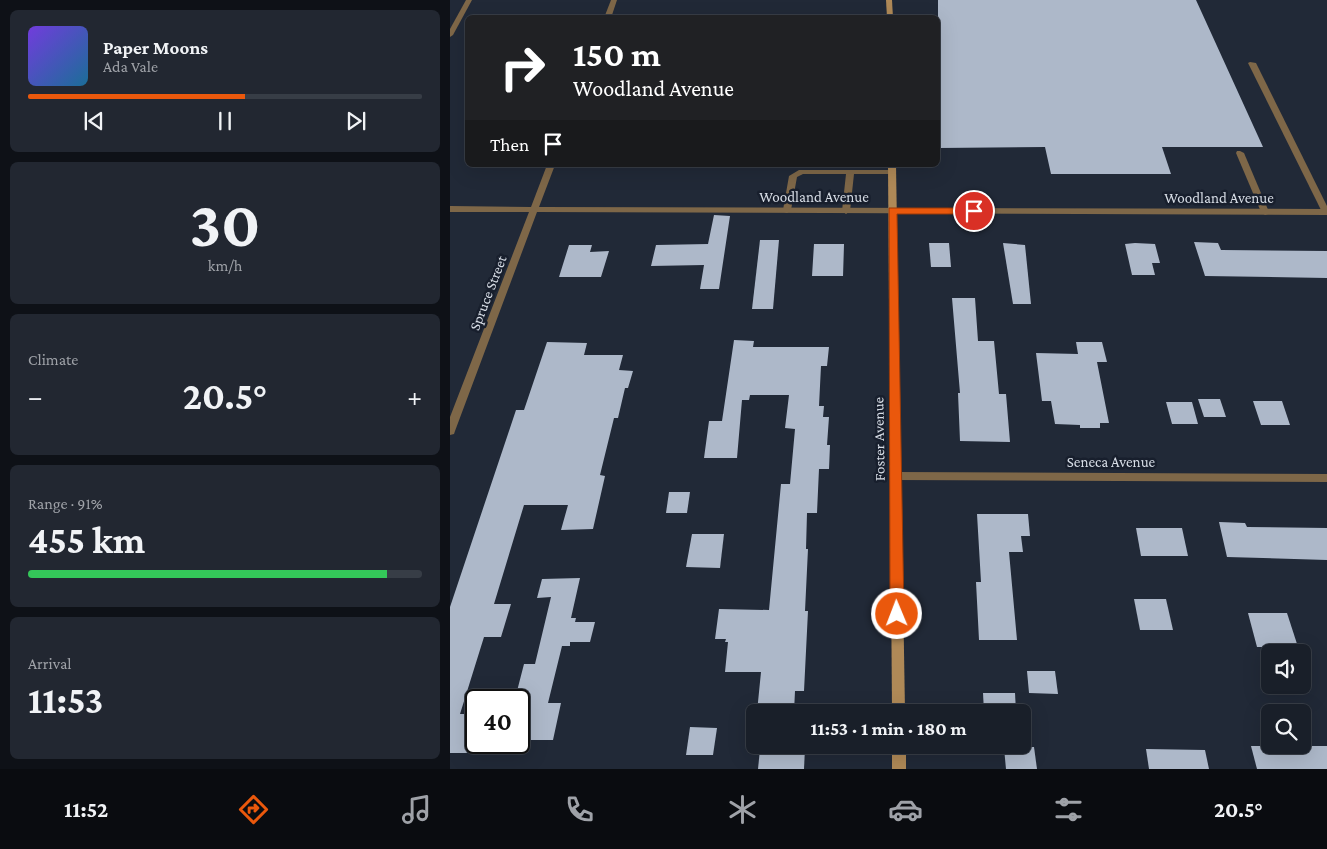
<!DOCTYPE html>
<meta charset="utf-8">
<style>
:root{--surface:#191f29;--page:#222731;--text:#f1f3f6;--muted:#9fa2a8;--line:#373d46;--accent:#ea580c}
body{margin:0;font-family:"Crimson Pro",serif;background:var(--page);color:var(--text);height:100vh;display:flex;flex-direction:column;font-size:19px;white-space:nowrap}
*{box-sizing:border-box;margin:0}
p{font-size:16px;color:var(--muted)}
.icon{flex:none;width:28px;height:28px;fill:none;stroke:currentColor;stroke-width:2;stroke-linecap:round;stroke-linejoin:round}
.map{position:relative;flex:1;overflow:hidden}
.details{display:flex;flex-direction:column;gap:10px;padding:10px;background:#0e1117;width:450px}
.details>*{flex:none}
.guide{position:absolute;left:15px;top:15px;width:475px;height:152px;border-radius:8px;box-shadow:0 5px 20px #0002,0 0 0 1px var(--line);background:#202124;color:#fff;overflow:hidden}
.fabs{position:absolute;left:811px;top:644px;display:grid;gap:10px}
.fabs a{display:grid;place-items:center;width:50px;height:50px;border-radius:8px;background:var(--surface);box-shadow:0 5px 20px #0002,0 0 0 1px var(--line);font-size:25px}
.speed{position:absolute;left:15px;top:689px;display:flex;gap:10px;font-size:25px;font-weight:700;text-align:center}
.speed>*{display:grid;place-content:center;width:65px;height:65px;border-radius:50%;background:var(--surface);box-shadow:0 5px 20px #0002,0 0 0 1px var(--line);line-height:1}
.speed .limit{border:2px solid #111;border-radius:8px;background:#fff;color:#111}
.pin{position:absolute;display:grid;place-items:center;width:42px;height:42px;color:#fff;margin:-21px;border:2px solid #fff;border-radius:50%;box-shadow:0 1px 5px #0007}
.me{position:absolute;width:55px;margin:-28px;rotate:359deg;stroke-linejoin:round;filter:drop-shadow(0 0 4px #0008)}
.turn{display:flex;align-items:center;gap:18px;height:105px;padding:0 25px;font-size:22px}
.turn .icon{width:65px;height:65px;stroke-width:2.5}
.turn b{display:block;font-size:35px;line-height:42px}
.then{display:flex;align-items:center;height:48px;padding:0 25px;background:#0003;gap:10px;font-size:19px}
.big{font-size:38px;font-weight:700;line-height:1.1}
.details .tile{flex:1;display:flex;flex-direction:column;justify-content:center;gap:8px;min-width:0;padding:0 18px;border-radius:8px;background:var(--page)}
.details .dial{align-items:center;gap:0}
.dial b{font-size:65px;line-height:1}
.song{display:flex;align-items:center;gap:15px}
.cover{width:60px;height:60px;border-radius:8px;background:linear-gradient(135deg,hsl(260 70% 55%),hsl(200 70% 35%))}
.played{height:5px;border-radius:2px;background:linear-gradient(90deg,var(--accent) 55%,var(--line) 55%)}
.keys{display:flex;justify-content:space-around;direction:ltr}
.heat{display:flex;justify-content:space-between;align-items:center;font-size:28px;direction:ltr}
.charge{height:8px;border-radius:4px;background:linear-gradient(90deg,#34c759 91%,var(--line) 0)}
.trip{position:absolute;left:296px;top:704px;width:285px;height:50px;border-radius:8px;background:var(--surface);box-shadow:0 5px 20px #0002,0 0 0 1px var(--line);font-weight:700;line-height:50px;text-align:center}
.dock{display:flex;height:80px;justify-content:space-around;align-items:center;background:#0a0c10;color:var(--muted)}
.dock .icon{width:35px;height:35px}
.dock .current{color:var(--accent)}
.dock b{font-size:22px;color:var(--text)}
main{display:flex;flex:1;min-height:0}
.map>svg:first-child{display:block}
.building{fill:#adb8c9}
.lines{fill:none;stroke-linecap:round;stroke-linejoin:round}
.lane{fill:#7e6748;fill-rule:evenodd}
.street{fill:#7e6748;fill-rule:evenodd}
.secondary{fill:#af8957;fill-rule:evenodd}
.route{fill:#ea580c;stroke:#983908}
.labels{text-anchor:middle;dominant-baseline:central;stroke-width:5;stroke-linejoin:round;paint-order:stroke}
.street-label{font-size:15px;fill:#d7dde6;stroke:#181f2d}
</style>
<main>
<section class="details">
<div class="tile">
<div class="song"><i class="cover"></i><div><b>Paper Moons</b><p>Ada Vale</p></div></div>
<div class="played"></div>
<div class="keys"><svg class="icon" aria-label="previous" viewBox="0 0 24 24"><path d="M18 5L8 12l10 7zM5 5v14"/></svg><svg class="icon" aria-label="pause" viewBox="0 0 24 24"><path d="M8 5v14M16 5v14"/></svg><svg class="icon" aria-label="next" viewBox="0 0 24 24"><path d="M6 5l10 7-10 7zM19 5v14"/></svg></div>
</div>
<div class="tile dial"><b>30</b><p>km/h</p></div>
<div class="tile"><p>Climate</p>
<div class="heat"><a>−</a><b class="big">20.5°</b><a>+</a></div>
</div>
<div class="tile"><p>Range · 91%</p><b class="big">455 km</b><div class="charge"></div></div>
<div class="tile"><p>Arrival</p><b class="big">11:53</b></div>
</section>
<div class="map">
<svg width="877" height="769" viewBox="0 0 877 769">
<rect width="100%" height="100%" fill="#212937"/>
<g class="building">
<path d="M488,0H746L813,147H712L721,174H601L595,147L488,148Z"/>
<path d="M264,215L280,216L269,289H250L254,265L201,266L206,245L258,244Z"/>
<path d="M310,240H329L323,309H302Z"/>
<path d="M744,242L768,243L771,250L877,251V278L755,276Z"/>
<path d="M479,243H499L501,267H481Z"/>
<path d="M553,243L575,245L581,304H563Z"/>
<path d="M685,243L705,244L710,263H702L705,275H682L675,244Z"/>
<path d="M364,244H394L393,276H362Z"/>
<path d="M119,245H142L140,252L159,251L151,277H109Z"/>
<path d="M502,298H525L528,341H544L549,394H556L560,442L510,441L508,393H510Z"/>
<path d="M284,340L304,341L303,347H379L377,366H371L369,406H374L373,417H379L377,445H380L379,469H369L367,513H357L356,549H358L355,611H358L354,691H345L344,712H307L311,672H275L278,642H275L276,639H265L269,609L319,610L331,484H340L345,429L335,428L339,395H300L299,400H292L287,458H254L259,421H272Z"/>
<path d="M97,342L137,343L134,355H173L169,370L183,371L178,388H175L168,418H164L150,475L155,476L143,529L111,530L118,505H74L44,604H61L51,637H34L10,714H26V723L18,753H0V607L66,410H74Z"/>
<path d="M626,342H652L657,362H647L659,423H650V428H630V425L605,424L601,401H592L586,353L628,354Z"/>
<path d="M748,399H770L776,417H754Z"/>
<path d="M803,401H832L840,425H811Z"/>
<path d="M716,402H742L748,424H722Z"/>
<path d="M219,492H240L237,513H216Z"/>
<path d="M527,514H578L580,536H571L573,552H559L567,640H529L526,582H531Z"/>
<path d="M769,522L795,523L797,527L877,528V560L777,557Z"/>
<path d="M686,528H732L738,556H691Z"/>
<path d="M242,534H274L270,568L236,567Z"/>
<path d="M130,578L121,618H126L125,622H145L140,642H120V646H112L98,703H111L103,740H69V728L77,695H66L74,664H85L101,597L87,598L92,579Z"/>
<path d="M684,599H716L723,630H690Z"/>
<path d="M798,613H837L848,647H807Z"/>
<path d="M577,671H605L608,694L579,693Z"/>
<path d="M533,693H565L566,712H534Z"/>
<path d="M240,727L267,728L263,755H236Z"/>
<path d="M801,746H877V769H807Z"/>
<path d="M584,747L587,769H556L554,748Z"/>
<path d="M355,748L354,769H308L310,749Z"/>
<path d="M696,749L755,750L759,769H699Z"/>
</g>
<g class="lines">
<g class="lane">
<path d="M800,62L806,63L877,206V214L872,212L798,63Z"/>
<path d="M787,151H790L794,153L819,212L818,214L815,215L811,212L786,153Z"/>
<path d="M349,170H442L446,172L442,174H404L400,211L396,214L392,211L396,174H353L347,177L341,210L337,213L334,212L333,210L339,176Z"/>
</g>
<g class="street">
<path d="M16,0H22L3,35L0,37V29Z"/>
<path d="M161,0H167L161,18H154Z"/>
<path d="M97,165H105L89,207L877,209V215L87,212L5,431L4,434L0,435V417L79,212H0V206L81,207Z"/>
<path d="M445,472L877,474V482L445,480L441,479L440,476L441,473Z"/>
</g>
<g class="secondary">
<path d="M436,0H442L443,18H437Z"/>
<path d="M438,165H446L455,712H442Z"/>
<rect x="442" y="745" width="14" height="24"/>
</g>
</g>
<path class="route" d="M439,208H524L529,211L524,214H447L454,614L452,619L447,621L442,619L440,614Z"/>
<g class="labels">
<g class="street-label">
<text x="364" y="197">Woodland Avenue</text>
<text x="769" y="198">Woodland Avenue</text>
<text transform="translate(38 293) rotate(-69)">Spruce Street</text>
<text transform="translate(429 439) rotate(-91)">Foster Avenue</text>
<text x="661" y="462">Seneca Avenue</text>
</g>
</g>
</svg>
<div class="fabs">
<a><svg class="icon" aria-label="sound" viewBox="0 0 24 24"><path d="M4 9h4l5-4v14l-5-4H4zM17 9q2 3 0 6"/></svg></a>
<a><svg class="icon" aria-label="search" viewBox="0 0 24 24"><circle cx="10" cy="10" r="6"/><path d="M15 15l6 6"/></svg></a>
</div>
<div class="speed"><div class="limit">40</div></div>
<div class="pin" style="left:524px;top:211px;background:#d93025"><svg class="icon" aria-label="arrive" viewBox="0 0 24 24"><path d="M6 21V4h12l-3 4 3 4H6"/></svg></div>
<svg class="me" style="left:447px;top:614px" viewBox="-20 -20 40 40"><circle r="17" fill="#ea580c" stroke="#fff" stroke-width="3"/><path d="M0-11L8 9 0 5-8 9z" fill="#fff"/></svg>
<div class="trip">11:53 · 1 min · 180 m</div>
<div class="guide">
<div class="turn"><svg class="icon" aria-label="right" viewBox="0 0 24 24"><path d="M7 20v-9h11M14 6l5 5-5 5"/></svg><div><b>150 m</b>Woodland Avenue</div></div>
<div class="then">Then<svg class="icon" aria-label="arrive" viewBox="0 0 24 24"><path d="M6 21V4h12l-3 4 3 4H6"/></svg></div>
</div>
</div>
</main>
<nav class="dock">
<b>11:52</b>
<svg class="icon current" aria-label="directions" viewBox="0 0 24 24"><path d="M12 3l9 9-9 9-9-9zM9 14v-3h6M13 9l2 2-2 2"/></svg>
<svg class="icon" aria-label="music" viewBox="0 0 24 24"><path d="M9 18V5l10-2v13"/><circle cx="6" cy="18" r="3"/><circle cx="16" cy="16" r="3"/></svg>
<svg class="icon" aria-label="phone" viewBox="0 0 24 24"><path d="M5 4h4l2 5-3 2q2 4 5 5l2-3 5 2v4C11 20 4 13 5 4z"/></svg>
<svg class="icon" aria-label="climate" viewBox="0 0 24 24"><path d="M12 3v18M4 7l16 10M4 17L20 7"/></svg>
<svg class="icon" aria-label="car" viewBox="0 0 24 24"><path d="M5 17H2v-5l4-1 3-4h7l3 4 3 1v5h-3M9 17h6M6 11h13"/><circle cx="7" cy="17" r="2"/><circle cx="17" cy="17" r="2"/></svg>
<svg class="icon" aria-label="filters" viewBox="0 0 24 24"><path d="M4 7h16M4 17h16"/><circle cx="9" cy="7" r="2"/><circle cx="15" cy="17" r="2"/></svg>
<b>20.5°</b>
</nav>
